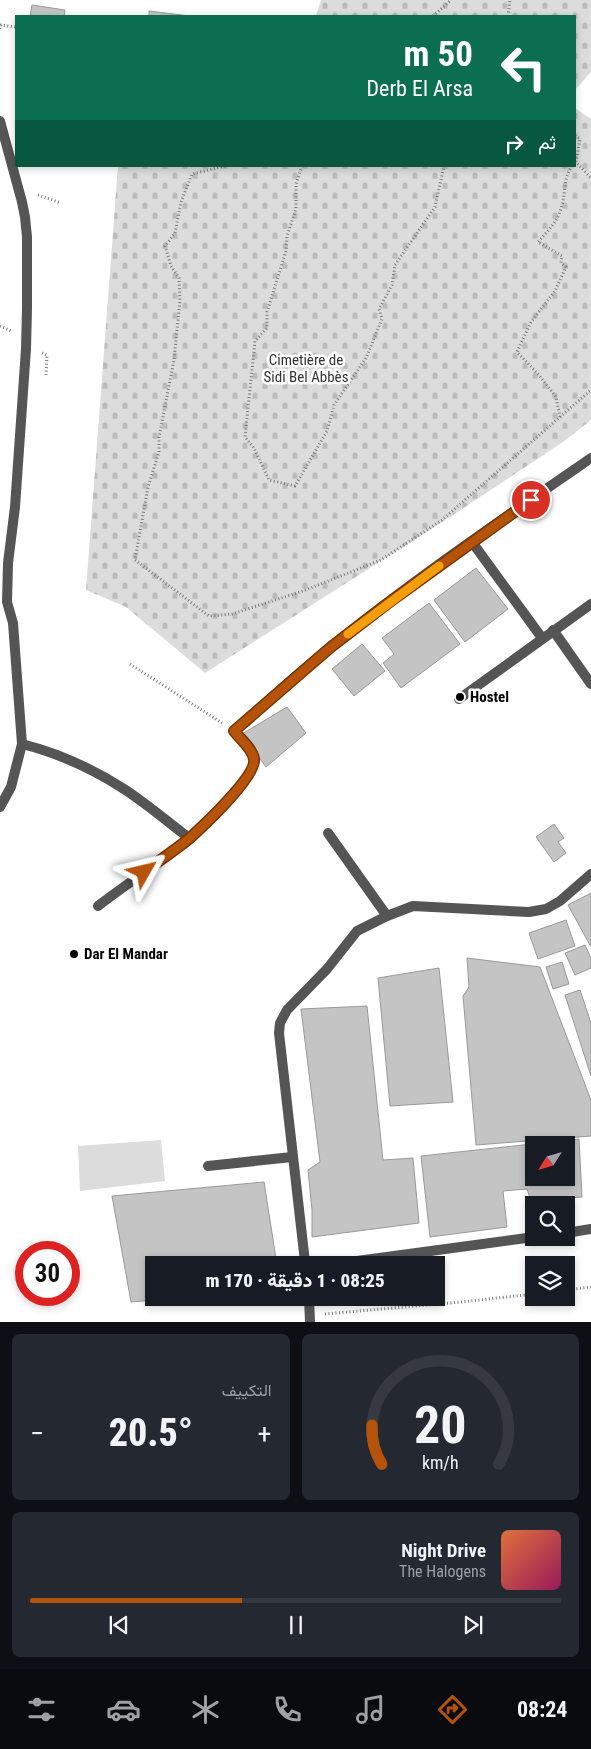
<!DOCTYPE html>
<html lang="ar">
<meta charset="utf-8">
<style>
:root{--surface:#171b24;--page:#242831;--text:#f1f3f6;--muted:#9ea1a6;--line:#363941;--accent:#b45309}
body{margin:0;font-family:"Roboto Condensed",Vazirmatn,sans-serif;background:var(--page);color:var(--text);direction:rtl;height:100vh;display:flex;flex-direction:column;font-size:19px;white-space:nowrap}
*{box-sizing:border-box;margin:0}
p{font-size:16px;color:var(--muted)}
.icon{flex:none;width:28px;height:28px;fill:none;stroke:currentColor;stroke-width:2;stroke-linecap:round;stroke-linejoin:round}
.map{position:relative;height:1322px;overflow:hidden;direction:ltr}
.side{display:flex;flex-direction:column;gap:12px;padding:12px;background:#0d0f14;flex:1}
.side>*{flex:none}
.hud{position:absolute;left:15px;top:15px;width:561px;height:152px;border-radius:0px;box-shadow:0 2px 8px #0003;direction:rtl;background:#0b6e4f;color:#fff;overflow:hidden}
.needle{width:32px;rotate:233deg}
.buttons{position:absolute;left:525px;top:1136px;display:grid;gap:10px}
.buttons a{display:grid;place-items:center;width:50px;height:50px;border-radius:0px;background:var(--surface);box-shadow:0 2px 8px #0003;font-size:25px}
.speed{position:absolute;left:15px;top:1241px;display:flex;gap:10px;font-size:25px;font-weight:700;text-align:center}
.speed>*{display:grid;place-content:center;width:65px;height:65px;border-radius:50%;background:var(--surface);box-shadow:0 2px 8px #0003;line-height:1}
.speed .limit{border:8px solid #d22;background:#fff;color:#111}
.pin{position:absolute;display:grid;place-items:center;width:42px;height:42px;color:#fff;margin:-21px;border:2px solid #fff;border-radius:50%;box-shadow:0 1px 5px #0007}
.me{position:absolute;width:55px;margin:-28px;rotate:53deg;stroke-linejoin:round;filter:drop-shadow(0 0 4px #0008)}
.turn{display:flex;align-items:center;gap:18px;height:105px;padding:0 20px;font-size:22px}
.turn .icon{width:65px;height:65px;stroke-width:2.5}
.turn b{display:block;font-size:35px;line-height:42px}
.then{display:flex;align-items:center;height:48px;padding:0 20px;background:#0003;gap:10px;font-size:19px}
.big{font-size:38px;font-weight:800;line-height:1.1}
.side .card{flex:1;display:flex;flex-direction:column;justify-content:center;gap:8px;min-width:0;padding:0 18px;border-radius:8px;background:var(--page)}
.side .dial{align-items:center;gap:0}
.dial svg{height:130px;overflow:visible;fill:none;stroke:var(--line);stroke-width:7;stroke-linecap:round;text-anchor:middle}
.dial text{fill:var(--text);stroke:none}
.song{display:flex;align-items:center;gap:15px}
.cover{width:60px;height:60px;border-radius:8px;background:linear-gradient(135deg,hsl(20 70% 55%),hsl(330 70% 35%))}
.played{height:5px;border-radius:2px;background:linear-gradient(90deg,var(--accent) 40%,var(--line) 40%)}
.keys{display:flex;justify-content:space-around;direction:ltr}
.heat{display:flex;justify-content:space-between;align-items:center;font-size:28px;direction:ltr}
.side .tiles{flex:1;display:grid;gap:12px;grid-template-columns:1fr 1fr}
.card:last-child{grid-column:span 2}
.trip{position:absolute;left:145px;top:1256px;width:300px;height:50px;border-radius:0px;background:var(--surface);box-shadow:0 2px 8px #0003;font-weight:800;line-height:50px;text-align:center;direction:rtl}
.menu{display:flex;height:80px;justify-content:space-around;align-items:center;background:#090b0e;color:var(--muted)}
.menu .icon{width:35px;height:35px}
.menu .selected{color:var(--accent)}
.menu b{font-size:22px;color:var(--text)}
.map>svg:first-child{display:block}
.grass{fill:#dcdcdc}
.cemetery{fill:url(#cemetery-stones)}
.building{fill:#c4c4c4;stroke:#999;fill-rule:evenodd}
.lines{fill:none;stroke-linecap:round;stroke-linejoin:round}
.path{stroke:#777;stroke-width:3;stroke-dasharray:1 2.5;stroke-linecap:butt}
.lane{stroke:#555;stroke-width:10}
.street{stroke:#555;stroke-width:10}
.route-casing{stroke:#753606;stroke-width:12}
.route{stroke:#b45309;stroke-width:9}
.slow{stroke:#f59e0b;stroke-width:9}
.poi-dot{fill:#000;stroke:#fff;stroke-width:2}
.labels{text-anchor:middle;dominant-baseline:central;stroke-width:5;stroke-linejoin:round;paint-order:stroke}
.park-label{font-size:15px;fill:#333;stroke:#fff}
.poi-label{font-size:15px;font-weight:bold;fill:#000;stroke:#fff;text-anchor:start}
</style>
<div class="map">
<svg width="591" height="1322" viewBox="0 0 591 1322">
<defs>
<pattern id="cemetery-stones" width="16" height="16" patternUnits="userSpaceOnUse" patternTransform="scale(1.25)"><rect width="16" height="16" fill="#dcdcdc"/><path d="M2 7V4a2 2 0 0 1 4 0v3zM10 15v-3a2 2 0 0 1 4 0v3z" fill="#bbb"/></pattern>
</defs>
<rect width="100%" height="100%" fill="#fff"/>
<path class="grass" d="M161,1140L165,1181L80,1191L78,1146Z"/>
<g class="cemetery">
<path d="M321,0H591V72L575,90V16H316Z"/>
<path d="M575,108L591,119V420L563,442L444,521L205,673L126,607L86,590L118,166H575Z"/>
</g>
<g class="building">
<path d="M32,5L65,10L64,16H30Z"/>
<path d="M149,11L190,16H149Z"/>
<path d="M476,568L508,609L465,642L434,600Z"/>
<path d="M429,603L460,644L401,688L383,663L394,654L382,638Z"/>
<path d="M362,644L385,671L354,696L332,669Z"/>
<path d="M287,707L306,733L266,767L242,734Z"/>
<path d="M554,824L564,838L558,842L566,853L554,862L536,837Z"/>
<path d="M591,893V947L568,905Z"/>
<path d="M566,920L575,946L538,959L529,933Z"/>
<path d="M585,945L591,958V968L575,975L565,953Z"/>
<path d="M467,958L540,967L591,1100V1136L476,1145L463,996L469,987Z"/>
<path d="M562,962L569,984L553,989L546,967Z"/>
<path d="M439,968L453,1102L390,1106L378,978Z"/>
<path d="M580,990L591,1023V1076L565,995Z"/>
<path d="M367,1006L383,1160L413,1158L419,1223L312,1237V1210L308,1170L320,1162L301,1009Z"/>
<path d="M579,1139L582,1197L531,1201L527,1189L503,1191L507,1227L430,1237L421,1156ZM534,1145H566V1178H534Z"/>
<path d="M264,1182L277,1265H154V1298H178L131,1302L112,1196Z"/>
</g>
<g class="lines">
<g class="path">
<path d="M433,16L451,0"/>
<path d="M508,16L510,0"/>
<path d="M0,29L1,25L16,27"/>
<path d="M575,136L580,139L576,162L591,178"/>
<path d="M225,166L192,174L181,202L175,233L165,246L171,266L179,278L180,301L174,360L159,437V452L148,487L135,560L209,616L232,614L303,591L381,560L442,520L591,390"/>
<path d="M302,166L296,184V209L287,236L286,251L267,312V328L255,341L245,437L254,448L269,480L295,486L327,431L334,405L366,358L382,319L379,309L392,285L395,265L435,207L444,166"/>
<path d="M38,195L61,203"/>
<path d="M0,326L11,331"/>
<path d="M42,353L47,355L46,375"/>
<path d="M560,417L556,397L539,375L517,352L531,322L555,291L566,267L561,263L562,256L538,242C548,231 559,220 562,205C566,191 563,179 572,166"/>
<path d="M130,664L222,723"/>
<path d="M566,1290L591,1287"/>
<path d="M325,1314L461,1302L534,1294"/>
</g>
<g class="lane">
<path d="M472,542L542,638"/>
<path d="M553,630L591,684"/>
<path d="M459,699L591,604"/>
<path d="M328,833L387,916"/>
<path d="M208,1166L292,1157"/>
</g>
<g class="street">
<path d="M0,121L22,202L25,217L27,237V309L26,349L15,507L8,563L7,602L13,623L22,744L11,787L0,807"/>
<path d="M22,744C58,753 93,769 124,789C147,804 168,822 189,838"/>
<path d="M98,906C128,883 161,862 190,837C204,826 257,776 254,759C251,748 240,739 234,731C262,706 289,681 317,658C404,586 498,522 591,458"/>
<path d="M566,1233L591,1229"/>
<path d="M534,1237L357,1261L305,1262L279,1033L280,1023L287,1010L327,969L357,931L387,916L413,906L529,912L546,909L560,901L591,874"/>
<path d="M309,1298L310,1322"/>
</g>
</g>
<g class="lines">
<defs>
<path id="route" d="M144,872C159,861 175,850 190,838C203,826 257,776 254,759C252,748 240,739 234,731L331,647L387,604L531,500"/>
</defs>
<use href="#route" class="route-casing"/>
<use href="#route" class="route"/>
<path class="slow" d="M348,634L439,566"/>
</g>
<g class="poi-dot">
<circle cx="460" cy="697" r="5"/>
<circle cx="74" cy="954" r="5"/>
</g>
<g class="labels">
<g class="park-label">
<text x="306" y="360">Cimetière de<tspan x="306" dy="17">Sidi Bel Abbès</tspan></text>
</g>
<g class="poi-label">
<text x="470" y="697">Hostel</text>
<text x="84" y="954">Dar El Mandar</text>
</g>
</g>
</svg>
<div class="buttons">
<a><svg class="needle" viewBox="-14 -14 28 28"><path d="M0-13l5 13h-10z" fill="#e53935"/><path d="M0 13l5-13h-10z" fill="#9ea1a6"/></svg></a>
<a><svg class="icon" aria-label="search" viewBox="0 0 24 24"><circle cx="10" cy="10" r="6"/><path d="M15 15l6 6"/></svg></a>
<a><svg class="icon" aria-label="layers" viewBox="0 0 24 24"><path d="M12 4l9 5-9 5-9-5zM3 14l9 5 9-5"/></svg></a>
</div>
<div class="speed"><div class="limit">30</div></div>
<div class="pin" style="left:531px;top:500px;background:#d93025"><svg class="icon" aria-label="arrive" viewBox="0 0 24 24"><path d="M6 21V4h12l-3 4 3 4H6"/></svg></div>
<svg class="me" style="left:144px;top:872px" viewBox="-20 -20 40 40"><path d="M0-17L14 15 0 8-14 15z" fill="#b45309" stroke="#fff" stroke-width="4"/></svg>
<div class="trip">08:25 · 1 دقيقة · 170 m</div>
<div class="hud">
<div class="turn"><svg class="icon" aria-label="left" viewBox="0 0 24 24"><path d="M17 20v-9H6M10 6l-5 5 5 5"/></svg><div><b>50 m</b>Derb El Arsa</div></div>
<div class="then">ثم<svg class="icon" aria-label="right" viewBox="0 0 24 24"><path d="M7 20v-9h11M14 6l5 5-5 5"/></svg></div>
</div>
</div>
<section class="side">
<div class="tiles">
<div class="card dial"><svg viewBox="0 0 100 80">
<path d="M14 69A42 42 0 1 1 86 69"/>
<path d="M14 69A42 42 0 0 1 8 45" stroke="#b45309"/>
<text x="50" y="56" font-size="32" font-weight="700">20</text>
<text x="50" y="72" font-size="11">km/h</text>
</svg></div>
<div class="card"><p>التكييف</p>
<div class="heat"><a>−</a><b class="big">20.5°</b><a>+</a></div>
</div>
<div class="card">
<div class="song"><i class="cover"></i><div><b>Night Drive</b><p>The Halogens</p></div></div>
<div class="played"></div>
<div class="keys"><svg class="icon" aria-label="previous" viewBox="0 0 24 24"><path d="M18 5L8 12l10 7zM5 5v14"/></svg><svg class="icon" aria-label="pause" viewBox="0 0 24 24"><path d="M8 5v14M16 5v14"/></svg><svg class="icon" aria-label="next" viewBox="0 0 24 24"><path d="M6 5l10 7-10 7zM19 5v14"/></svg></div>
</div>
</div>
</section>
<nav class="menu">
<b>08:24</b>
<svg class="icon selected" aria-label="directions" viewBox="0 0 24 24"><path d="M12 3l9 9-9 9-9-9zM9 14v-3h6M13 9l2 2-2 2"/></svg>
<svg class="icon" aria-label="music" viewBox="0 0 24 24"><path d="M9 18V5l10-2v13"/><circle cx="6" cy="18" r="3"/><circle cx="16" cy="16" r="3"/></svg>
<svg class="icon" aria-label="phone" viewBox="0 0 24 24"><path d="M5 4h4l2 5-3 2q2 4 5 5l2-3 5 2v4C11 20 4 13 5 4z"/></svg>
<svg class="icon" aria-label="climate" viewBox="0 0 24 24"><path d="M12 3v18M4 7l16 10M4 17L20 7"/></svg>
<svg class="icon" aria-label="car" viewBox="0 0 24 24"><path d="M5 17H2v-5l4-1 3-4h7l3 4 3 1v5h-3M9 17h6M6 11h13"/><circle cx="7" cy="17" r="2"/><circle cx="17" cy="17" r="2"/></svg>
<svg class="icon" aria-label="filters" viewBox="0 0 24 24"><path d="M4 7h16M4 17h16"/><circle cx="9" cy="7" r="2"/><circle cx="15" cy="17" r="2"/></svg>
</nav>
